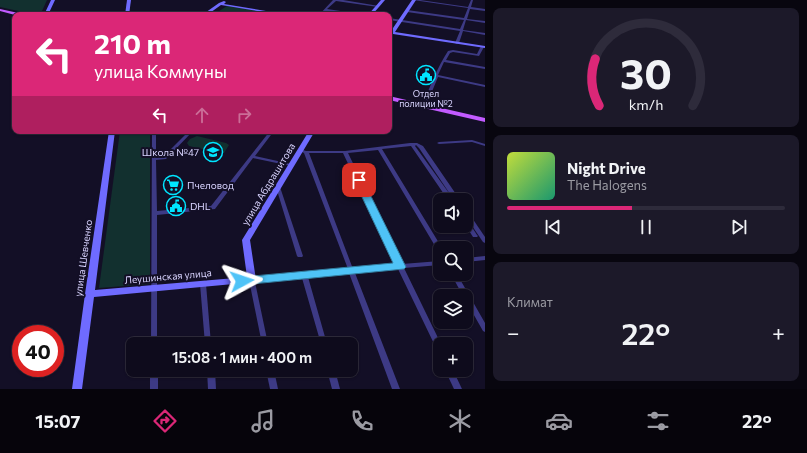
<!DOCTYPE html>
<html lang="ru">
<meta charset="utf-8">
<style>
:root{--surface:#0e0b1c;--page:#1c1929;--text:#f1f3f6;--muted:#9b9ba3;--line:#2e2b3b;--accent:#db2777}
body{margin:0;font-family:Commissioner,sans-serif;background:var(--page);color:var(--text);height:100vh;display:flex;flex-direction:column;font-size:15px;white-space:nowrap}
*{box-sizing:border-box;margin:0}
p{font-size:13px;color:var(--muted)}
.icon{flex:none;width:22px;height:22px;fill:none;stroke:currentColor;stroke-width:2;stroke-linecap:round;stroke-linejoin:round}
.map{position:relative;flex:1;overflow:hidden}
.side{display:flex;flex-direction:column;gap:8px;padding:8px;background:#08060f;width:322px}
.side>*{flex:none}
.banner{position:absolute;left:12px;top:12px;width:380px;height:122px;border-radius:8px;box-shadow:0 1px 3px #0004,0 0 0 1px var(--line);background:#db2777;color:#fff;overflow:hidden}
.tools{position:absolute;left:433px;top:193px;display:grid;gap:8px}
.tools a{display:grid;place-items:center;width:40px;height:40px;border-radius:8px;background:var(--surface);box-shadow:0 1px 3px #0004,0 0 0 1px var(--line);font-size:20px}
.speed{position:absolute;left:12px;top:325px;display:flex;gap:8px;font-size:20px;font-weight:700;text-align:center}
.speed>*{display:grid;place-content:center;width:52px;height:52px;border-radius:50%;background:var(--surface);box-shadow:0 1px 3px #0004,0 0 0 1px var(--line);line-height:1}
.speed .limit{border:6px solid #d22;background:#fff;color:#111}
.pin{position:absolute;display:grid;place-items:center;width:34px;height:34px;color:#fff;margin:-17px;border-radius:8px;box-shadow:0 2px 6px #0006}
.me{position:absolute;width:44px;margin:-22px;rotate:85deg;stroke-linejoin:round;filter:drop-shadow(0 0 3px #0008)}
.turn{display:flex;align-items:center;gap:14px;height:84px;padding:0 16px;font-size:18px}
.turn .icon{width:52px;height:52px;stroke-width:2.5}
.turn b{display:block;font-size:28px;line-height:34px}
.lanes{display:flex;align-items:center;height:38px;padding:0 16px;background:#0003;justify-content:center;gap:20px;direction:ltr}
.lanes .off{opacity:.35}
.big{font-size:30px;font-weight:600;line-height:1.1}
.side .card{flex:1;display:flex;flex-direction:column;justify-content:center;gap:6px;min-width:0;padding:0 14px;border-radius:8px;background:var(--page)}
.side .dial{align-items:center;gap:0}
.dial svg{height:104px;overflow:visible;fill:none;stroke:var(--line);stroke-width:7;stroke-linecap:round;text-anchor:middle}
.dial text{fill:var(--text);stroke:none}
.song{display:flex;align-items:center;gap:12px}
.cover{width:48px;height:48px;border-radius:6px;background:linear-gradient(135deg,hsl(70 70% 55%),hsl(160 70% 35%))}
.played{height:4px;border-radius:2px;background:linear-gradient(90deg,var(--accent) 45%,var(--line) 45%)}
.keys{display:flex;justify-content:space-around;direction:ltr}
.heat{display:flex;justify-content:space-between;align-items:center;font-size:22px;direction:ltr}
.trip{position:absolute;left:126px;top:337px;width:232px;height:40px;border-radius:8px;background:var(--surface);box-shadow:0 1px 3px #0004,0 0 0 1px var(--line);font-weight:600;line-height:40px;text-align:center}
.tab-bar{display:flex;height:64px;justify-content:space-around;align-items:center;background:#06040b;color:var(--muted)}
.tab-bar .icon{width:28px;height:28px}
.tab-bar .on{color:var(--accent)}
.tab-bar b{font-size:18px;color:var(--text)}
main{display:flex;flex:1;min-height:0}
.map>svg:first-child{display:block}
.green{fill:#12302f}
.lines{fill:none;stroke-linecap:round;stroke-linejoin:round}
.street{fill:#3d3a85;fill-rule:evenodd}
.secondary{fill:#6f6bff;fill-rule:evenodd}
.primary{fill:#c25bff;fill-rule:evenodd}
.route{fill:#4fc3f7;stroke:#337fa1}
.labels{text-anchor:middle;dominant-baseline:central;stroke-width:4;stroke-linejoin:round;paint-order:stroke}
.far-poi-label{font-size:9px;fill:#d9d4ff;stroke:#130f26}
.poi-label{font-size:10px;fill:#d9d4ff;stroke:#130f26;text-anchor:start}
.street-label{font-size:10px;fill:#d9d4ff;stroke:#130f26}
</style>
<main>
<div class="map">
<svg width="485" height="389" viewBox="0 0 485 389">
<rect width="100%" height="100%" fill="#130f26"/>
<g class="green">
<path d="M0,0H47L42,11L32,14L0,7Z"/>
<path d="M227,6L282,15H213Z"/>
<path d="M120,131H150V284L99,288Z"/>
<path d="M197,136L226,143L229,145L224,153H219L189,146L187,143L190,139Z"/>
</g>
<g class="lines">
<g class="street">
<path d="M333,0H343L379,6L378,7L336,1L327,9L361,14L362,15H355L326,11L322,15H319Z"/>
<path d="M413,0H420L468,7L471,0H473L471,7L485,9V11L470,9L467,19L485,21V23L466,20L463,30L485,33V35L463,31L459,43L457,44L455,43L460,31L389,20V18L460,29L464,20L407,12L406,11L407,10L464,18L468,8Z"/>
<path d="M481,46L484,47L479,56L453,52L450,53L446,60L485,67V69L444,62L438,75L485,85V87L438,77L426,106L424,107H423L422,106C430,87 437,68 448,51L453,50L477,54Z"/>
<path d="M152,131H156V157H163L189,131H193L166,159L156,160L157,211L211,206L270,131H274L255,156L291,164L293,165L291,166L253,158L215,209L157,215V344H151Z"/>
<path d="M472,140L485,144V146L472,142L439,144L437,143L439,142Z"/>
<path d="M410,143H417L423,146L460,200H454L419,148L416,145L415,146L454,200H448L411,146L382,149L442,248H440V252L438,251L378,150L348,153L402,264L440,261V265L404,268L441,344L440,353L438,352L398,269L355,273L400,389H392L349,273L308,277L327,344H321L302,278L255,282L268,344H262L249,280L250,278L348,269L304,153L298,150V149H300L306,151H345ZM309,153H343L396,265L353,269Z"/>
<path d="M276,186H280V187L303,256L302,257H298L297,256L276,187Z"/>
<path d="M466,211L468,212L485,237V243L483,242L466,217Z"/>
<path d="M466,220L468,221L477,235L478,236L477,237H473L466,226Z"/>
<path d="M485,256V260L466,262V258Z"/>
<path d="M451,274H457L485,323V332L483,331L466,301V296H463Z"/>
<path d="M201,282H205L206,284L211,344H205L200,284Z"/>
<rect x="150" y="370" width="8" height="19"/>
<path d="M207,370H215L216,389H208Z"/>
<path d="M266,370H274L278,389H270Z"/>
<path d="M327,370H335L340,389H332Z"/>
<path d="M445,370H453L462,389H454Z"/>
</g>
<g class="secondary">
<path d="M51,0H55L48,15H44Z"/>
<path d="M127,0H131L129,15H125Z"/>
<path d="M381,0H385L372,15H368Z"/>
<path d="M412,0H416L395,32L485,46V48L393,34L389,38V31H391Z"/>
<path d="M224,1L226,2L224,4L290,15H281L221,5L207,15H202L219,3Z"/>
<path d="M109,131H115L95,290L247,277L242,240L309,131H315L250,240L256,280L255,282L94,297L82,389H72L85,294Z"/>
</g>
<g class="primary">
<path d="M0,9L23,14V15H15L0,11Z"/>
<path d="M389,96L485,118V122L389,100Z"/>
</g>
</g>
<path class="route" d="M356,178H359L363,180L406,267L404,269L242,285L238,284L236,281L238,278L242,277L393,263L354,180Z"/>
<defs>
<symbol id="civic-ring" viewBox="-11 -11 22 22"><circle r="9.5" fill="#130f26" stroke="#00e5ff" stroke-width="1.5"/><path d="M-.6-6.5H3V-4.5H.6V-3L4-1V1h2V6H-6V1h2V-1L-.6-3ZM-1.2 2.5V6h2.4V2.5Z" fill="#00e5ff"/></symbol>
<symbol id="school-ring" viewBox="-11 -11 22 22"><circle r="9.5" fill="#130f26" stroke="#00e5ff" stroke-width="1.5"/><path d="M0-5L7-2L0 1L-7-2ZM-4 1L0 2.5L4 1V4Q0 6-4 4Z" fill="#00e5ff"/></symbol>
<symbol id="supermarket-ring" viewBox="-11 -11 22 22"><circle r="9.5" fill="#130f26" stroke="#00e5ff" stroke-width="1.5"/><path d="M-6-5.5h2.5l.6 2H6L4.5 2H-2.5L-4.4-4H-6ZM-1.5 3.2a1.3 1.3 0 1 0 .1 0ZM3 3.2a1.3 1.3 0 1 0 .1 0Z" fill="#00e5ff"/></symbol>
</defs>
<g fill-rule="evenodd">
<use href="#civic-ring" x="415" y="64" width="22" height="22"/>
<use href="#school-ring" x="202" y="141" width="22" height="22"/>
<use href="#supermarket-ring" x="162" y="174" width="22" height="22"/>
<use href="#civic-ring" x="165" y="195" width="22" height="22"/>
</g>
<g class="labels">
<g class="far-poi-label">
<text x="426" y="93">Отдел<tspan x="426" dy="10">полиции №2</tspan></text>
</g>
<g class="poi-label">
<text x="199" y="152" text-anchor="end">Школа №47</text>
<text x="187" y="185">Пчеловод</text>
<text x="190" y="206">DHL</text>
</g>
<g class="street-label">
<text transform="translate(268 184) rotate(-59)">улица Абдрашитова</text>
<text transform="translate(83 258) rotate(-82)">улица Шевченко</text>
<text transform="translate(168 276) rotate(-5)">Леушинская улица</text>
</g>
</g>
</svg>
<div class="tools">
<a><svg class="icon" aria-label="sound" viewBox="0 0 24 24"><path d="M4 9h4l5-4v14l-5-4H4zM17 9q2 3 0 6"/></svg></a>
<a><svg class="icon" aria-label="search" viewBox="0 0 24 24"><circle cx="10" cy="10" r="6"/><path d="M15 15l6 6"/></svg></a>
<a><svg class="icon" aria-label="layers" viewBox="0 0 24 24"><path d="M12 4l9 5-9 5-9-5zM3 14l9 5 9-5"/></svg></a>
<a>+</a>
</div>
<div class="speed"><div class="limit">40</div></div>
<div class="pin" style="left:359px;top:180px;background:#d93025"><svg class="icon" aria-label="arrive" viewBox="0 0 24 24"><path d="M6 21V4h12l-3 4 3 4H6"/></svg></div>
<svg class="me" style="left:242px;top:281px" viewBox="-20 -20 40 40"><path d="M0-17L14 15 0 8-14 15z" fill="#4fc3f7" stroke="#fff" stroke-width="4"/></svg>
<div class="trip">15:08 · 1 мин · 400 m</div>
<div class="banner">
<div class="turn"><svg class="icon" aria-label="left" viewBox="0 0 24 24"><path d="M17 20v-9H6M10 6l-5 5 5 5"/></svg><div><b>210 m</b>улица Коммуны</div></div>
<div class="lanes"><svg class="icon" aria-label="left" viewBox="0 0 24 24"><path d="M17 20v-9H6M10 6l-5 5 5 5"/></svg><svg class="icon off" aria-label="ahead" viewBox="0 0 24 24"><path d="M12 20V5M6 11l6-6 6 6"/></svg><svg class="icon off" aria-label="right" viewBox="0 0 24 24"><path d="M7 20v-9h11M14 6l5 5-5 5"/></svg></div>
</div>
</div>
<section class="side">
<div class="card dial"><svg viewBox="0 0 100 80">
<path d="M14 69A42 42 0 1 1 86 69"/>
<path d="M14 69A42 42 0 0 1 11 33" stroke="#db2777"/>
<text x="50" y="56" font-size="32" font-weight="700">30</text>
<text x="50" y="72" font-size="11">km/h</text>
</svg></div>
<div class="card">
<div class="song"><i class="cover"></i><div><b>Night Drive</b><p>The Halogens</p></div></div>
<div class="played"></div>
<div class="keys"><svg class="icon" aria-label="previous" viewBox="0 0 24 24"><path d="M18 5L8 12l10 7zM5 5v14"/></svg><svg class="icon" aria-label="pause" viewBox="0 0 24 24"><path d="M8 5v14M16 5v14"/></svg><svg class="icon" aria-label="next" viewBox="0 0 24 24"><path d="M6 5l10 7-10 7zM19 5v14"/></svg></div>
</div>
<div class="card"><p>Климат</p>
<div class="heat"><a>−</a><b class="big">22°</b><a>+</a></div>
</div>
</section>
</main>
<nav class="tab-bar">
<b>15:07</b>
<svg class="icon on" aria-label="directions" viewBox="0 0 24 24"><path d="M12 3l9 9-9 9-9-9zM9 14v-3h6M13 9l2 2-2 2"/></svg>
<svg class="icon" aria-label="music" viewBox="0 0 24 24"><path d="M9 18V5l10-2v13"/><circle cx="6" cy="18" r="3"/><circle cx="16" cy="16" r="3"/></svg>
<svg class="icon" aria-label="phone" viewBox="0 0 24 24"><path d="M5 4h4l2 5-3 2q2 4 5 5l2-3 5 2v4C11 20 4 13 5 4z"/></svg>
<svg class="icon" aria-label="climate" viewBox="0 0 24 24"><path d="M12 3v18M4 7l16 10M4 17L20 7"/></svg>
<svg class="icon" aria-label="car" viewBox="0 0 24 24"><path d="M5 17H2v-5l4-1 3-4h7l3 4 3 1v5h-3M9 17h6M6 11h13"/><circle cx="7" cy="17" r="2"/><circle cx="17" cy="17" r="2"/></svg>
<svg class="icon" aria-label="filters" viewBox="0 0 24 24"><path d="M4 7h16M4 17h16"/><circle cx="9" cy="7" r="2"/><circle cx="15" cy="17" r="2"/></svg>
<b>22°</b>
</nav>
